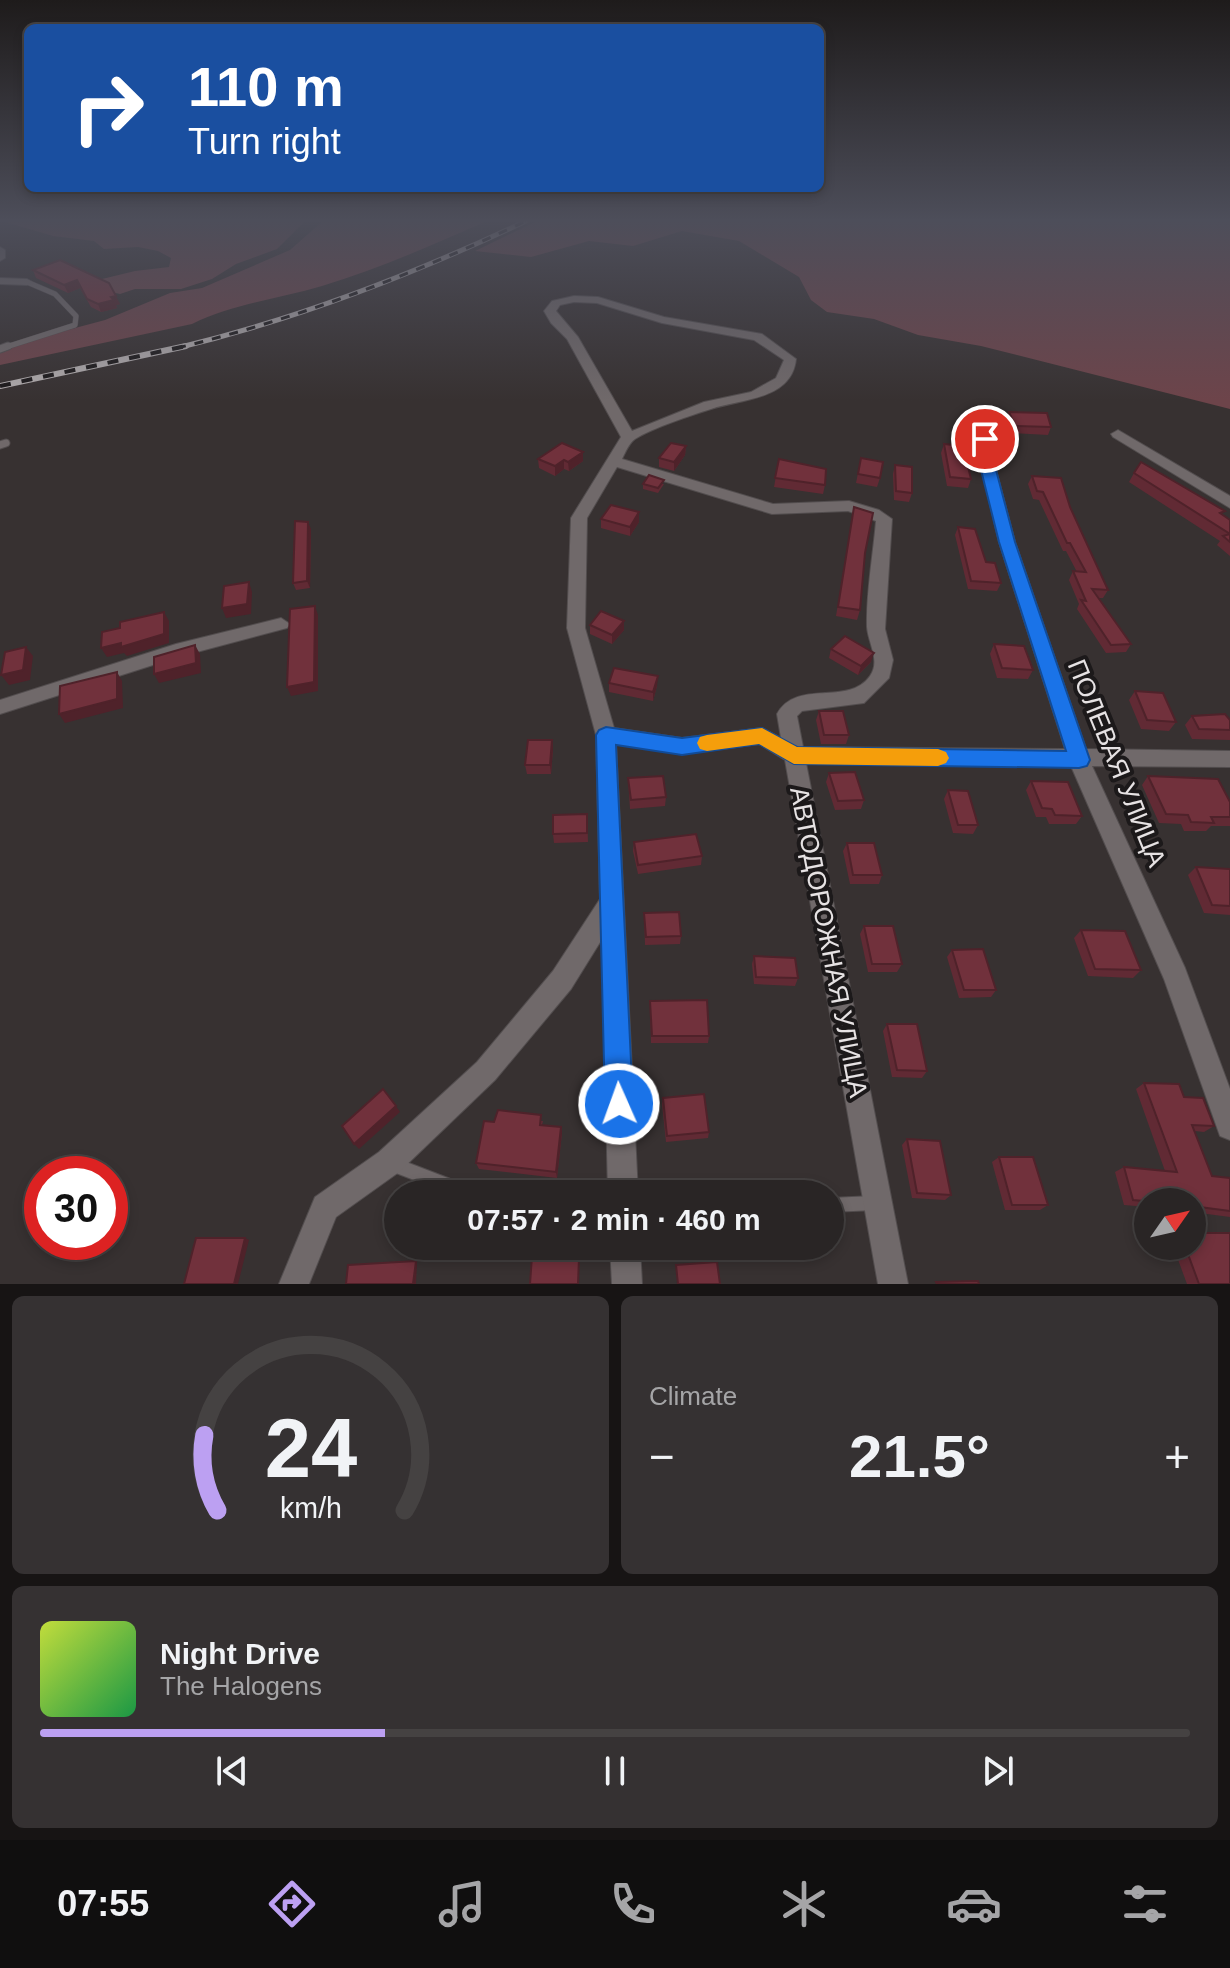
<!DOCTYPE html>
<meta charset="utf-8">
<style>
:root{--surface:#292525;--page:#353132;--text:#f1f3f6;--muted:#a5a5a7;--line:#454242;--accent:#bca0f2}
body{margin:0;font-family:Arial,sans-serif;background:var(--page);color:var(--text);height:100vh;display:flex;flex-direction:column;font-size:30px;white-space:nowrap}
*{box-sizing:border-box;margin:0}
p{font-size:26px;color:var(--muted)}
.icon{flex:none;width:44px;height:44px;fill:none;stroke:currentColor;stroke-width:2;stroke-linecap:round;stroke-linejoin:round}
.map{position:relative;height:1284px;overflow:hidden}
.details{display:flex;flex-direction:column;gap:12px;padding:12px;background:#171414;flex:1}
.details>*{flex:none}
.guide{position:absolute;left:24px;top:24px;width:800px;height:168px;border-radius:12px;box-shadow:0 4px 12px #0003,0 0 0 2px var(--line);background:#1a4fa0;color:#fff;overflow:hidden}
.needle{width:52px;rotate:56deg}
.fabs{position:absolute;left:1134px;top:1188px;display:grid;gap:16px}
.fabs a{display:grid;place-items:center;width:72px;height:72px;border-radius:50%;background:var(--surface);box-shadow:0 4px 12px #0003,0 0 0 2px var(--line);font-size:40px}
.speed{position:absolute;left:24px;top:1156px;display:flex;gap:16px;font-size:40px;font-weight:700;text-align:center}
.speed>*{display:grid;place-content:center;width:104px;height:104px;border-radius:50%;background:var(--surface);box-shadow:0 4px 12px #0003,0 0 0 2px var(--line);line-height:1}
.speed .limit{border:12px solid #d22;background:#fff;color:#111}
.pin{position:absolute;display:grid;place-items:center;width:68px;height:68px;color:#fff;margin:-34px;border:4px solid #fff;border-radius:50%;box-shadow:0 2px 8px #0007}
.me{position:absolute;width:88px;margin:-44px;rotate:358deg;stroke-linejoin:round;filter:drop-shadow(0 0 6px #0008)}
.turn{display:flex;align-items:center;gap:28px;height:168px;padding:0 32px;font-size:36px}
.turn .icon{width:104px;height:104px;stroke-width:2.5}
.turn b{display:block;font-size:56px;line-height:68px}
.big{font-size:60px;font-weight:700;line-height:1.1}
.details .widget{flex:1;display:flex;flex-direction:column;justify-content:center;gap:12px;min-width:0;padding:0 28px;border-radius:12px;background:var(--page)}
.details .dial{align-items:center;gap:0}
.dial svg{height:208px;overflow:visible;fill:none;stroke:var(--line);stroke-width:7;stroke-linecap:round;text-anchor:middle}
.dial text{fill:var(--text);stroke:none}
.song{display:flex;align-items:center;gap:24px}
.cover{width:96px;height:96px;border-radius:12px;background:linear-gradient(135deg,hsl(70 70% 55%),hsl(140 70% 35%))}
.played{height:8px;border-radius:4px;background:linear-gradient(90deg,var(--accent) 30%,var(--line) 30%)}
.keys{display:flex;justify-content:space-around;direction:ltr}
.heat{display:flex;justify-content:space-between;align-items:center;font-size:44px;direction:ltr}
.details .tiles{flex:1;display:grid;gap:12px;grid-template-columns:1fr 1fr}
.widget:last-child{grid-column:span 2}
.trip{position:absolute;left:384px;top:1180px;width:460px;height:80px;border-radius:40px;background:var(--surface);box-shadow:0 4px 12px #0003,0 0 0 2px var(--line);font-weight:700;line-height:80px;text-align:center}
.menu{display:flex;height:128px;justify-content:space-around;align-items:center;background:#100f0f;color:var(--muted)}
.menu .icon{width:56px;height:56px}
.menu .active{color:var(--accent)}
.menu b{font-size:36px;color:var(--text)}
.map>svg:first-child{display:block}
.green{fill:#6d444a}
.lines{fill:none;stroke-linecap:round;stroke-linejoin:round}
.service-far2-casing{stroke:#524d4e;stroke-width:6}
.service-far1-casing{stroke:#524d4e;stroke-width:9}
.service-casing{stroke:#524d4e;stroke-width:16}
.minor-casing{stroke:#524d4e;stroke-width:2}
.service-far2{stroke:#70696a;stroke-width:5}
.service-far1{stroke:#70696a;stroke-width:7}
.service{stroke:#70696a;stroke-width:14}
.minor{fill:#70696a;fill-rule:evenodd}
.rail-far1-casing{stroke:#b1acad;stroke-width:5}
.rail-casing{stroke:#b1acad;stroke-width:6}
.rail-far1{stroke:#1c191a;stroke-width:3;stroke-dasharray:9;stroke-linecap:butt}
.rail{stroke:#1c191a;stroke-width:4;stroke-dasharray:11;stroke-linecap:butt}
.wall{fill:#612a34}
.shaded-wall{fill:#4f222a}
.building{fill:#71313c;stroke:#4f222a;stroke-width:2}
.route{fill:#1a73e8;stroke:#114b97;stroke-width:2}
.slow{fill:#f59e0b}
.labels{text-anchor:middle;dominant-baseline:central;stroke-width:8;stroke-linejoin:round;paint-order:stroke}
.street-label{font-size:26px;fill:#e6e2e3;stroke:#1c191a}
</style>
<div class="map">
<svg width="1230" height="1284" viewBox="0 0 1230 1284">
<rect width="100%" height="100%" fill="#373131"/>
<g class="green">
<path d="M2,221H305L277,249L236,264L212,279L181,289H135L120,294L102,290V279L135,271L169,267L171,258L158,251L138,247L104,249L94,241L53,236Z"/>
<path d="M323,221H487C432,245 379,269 322,286C278,299 233,304 192,324L0,365V352L30,340L105,320L170,293L202,288L290,250Z"/>
<path d="M537,221H1230V409L981,346L918,335L874,319L827,312L811,300L799,277L739,241L682,231L633,246L589,241L531,257L475,251Z"/>
</g>
<g class="lines">
<defs>
<path id="service-far2" d="M3,348L75,325L76,316L55,294L27,282"/>
<g id="service-far1">
<path d="M0,349L8,346"/>
<path d="M0,445L6,443"/>
</g>
<g id="service">
<path d="M392,1164L470,1194"/>
<path d="M830,1205L875,1203"/>
</g>
<g id="minor">
<path d="M0,247L5,250V258L0,261Z"/>
<path d="M0,278L27,279L32,282L27,285L0,284Z"/>
<path d="M574,296L598,297L664,317L762,334L796,359C792,400 741,399 711,409C692,415 652,428 635,439C629,443 625,453 622,459L773,504L849,501L879,510L892,519L885,629L893,660L889,678L864,703L802,711L797,716L803,747L1065,749L999,542L981,466L976,411L978,408H988L995,466L1015,542L1086,749L1230,751V767L1092,766L1185,968L1230,1089V1140L1220,1136L1164,979L1071,766L806,763L908,1284H878L785,760L759,744L682,754L616,744L638,1194H608L602,939L571,989L495,1080L399,1172L336,1217L309,1284H279L315,1197L379,1152L477,1062L553,971L600,899L596,735L567,628L571,518L621,437L567,339L551,323L544,311L552,301ZM574,302L597,303L662,323L754,340L784,360L776,378L751,392L704,402L632,431L578,337L556,311L560,305ZM617,467L772,514L848,511L876,521C873,556 866,593 867,627C868,643 881,661 870,676C848,707 797,678 777,714L781,738L762,728L682,738L614,728L585,628L587,518Z"/>
<path d="M1118,430L1230,496V508L1113,437L1111,434Z"/>
<path d="M281,618L290,624L287,628L178,657L0,714V700L176,644Z"/>
<path d="M610,1246H640L642,1284H612Z"/>
</g>
</defs>
<use href="#service-far2" class="service-far2-casing"/>
<use href="#service-far1" class="service-far1-casing"/>
<use href="#service" class="service-casing"/>
<use href="#minor" class="minor-casing"/>
<use href="#service-far2" class="service-far2"/>
<use href="#service-far1" class="service-far1"/>
<use href="#service" class="service"/>
<use href="#minor" class="minor"/>
<defs>
<path id="rail-far1" d="M177,348C298,319 414,274 526,221"/>
<path id="rail" d="M0,386L186,346"/>
</defs>
<use href="#rail-far1" class="rail-far1-casing"/>
<use href="#rail" class="rail-casing"/>
<use href="#rail-far1" class="rail-far1"/>
<use href="#rail" class="rail"/>
</g>
<g class="wall">
<path d="M60,260L120,304L116,305L117,308L101,312L91,307L80,288L68,293L36,278L33,270Z"/>
<path d="M1009,412L1051,427L1048,435L1012,433L1006,419Z"/>
<path d="M944,444L971,479L968,488L947,486L941,453Z"/>
<path d="M686,446L685,455L674,471L659,467V458Z"/>
<path d="M861,458L880,478L877,487L856,483Z"/>
<path d="M538,459L583,461L569,471L564,469L555,476L539,468Z"/>
<path d="M779,459L825,485L823,494L774,487Z"/>
<path d="M895,465L912,493L909,502L894,500L893,474Z"/>
<path d="M1134,473L1223,515L1230,520V556L1217,545L1220,541L1129,482Z"/>
<path d="M1032,476L1070,507L1108,590L1103,598H1099L1131,644L1126,652L1106,653L1077,609L1079,604L1069,580L1073,571L1077,572L1066,551H1063L1039,500L1033,499L1028,484Z"/>
<path d="M643,484H664L658,493L643,489Z"/>
<path d="M854,507L865,553L860,610L857,620L836,616Z"/>
<path d="M639,512V522L630,536L601,528V519Z"/>
<path d="M958,527L1001,583L997,591L968,589L955,535Z"/>
<path d="M311,529L310,588L296,590L293,583Z"/>
<path d="M590,625L624,630L612,644L590,634Z"/>
<path d="M994,644L1033,670L1028,679L997,678L990,654Z"/>
<path d="M831,649L871,662L858,675L829,658Z"/>
<path d="M609,683L657,686L653,701L609,692Z"/>
<path d="M1135,691L1176,722L1169,731L1141,729L1129,700Z"/>
<path d="M819,711L849,735L846,744H821L816,720Z"/>
<path d="M1192,716L1230,720V740L1192,739L1185,725Z"/>
<path d="M552,740L553,749L551,774H527L525,765Z"/>
<path d="M829,773L864,800L861,809L835,810L826,782Z"/>
<path d="M1148,776L1230,802V826H1211L1206,831H1184L1181,824L1159,823L1142,785Z"/>
<path d="M628,778L666,797L665,806L630,809Z"/>
<path d="M1031,781L1082,816L1076,824H1049L1046,817H1036L1026,790Z"/>
<path d="M948,790L978,825L973,834L953,833L944,799Z"/>
<path d="M587,814L588,842L554,843L553,834Z"/>
<path d="M634,842L702,856L701,865L638,874L633,851Z"/>
<path d="M847,843L882,875L879,884H850L843,851Z"/>
<path d="M1196,867L1230,869V915L1204,913L1188,875Z"/>
<path d="M644,913L681,936L680,944L645,945Z"/>
<path d="M864,926L902,964L897,972H868L860,934Z"/>
<path d="M1081,930L1141,970L1133,978L1088,976L1074,938Z"/>
<path d="M952,950L996,990L991,997L959,998L947,957Z"/>
<path d="M754,956L798,978L795,986L754,984L752,964Z"/>
<path d="M650,1001L709,1036L708,1043H651Z"/>
<path d="M887,1024L927,1071L922,1078L892,1077L883,1031Z"/>
<path d="M1144,1083L1184,1097L1214,1126L1204,1132L1195,1131L1212,1176L1230,1178V1217L1192,1212V1202H1148V1207L1124,1205L1115,1172L1124,1167L1165,1171L1136,1089Z"/>
<path d="M663,1098L709,1132L708,1138L666,1142L662,1104Z"/>
<path d="M543,1121L542,1125L561,1127L562,1133L557,1178L479,1169L476,1163L494,1122Z"/>
<path d="M907,1139L951,1195L945,1200L912,1198L902,1145Z"/>
<path d="M999,1157L1048,1205L1040,1210H1005L992,1162Z"/>
<path d="M1173,1246H1192L1230,1284H1187Z"/>
</g>
<g class="shaded-wall">
<path d="M77,280L80,288L68,293L64,285Z"/>
<path d="M116,296L120,304L116,305L117,308L101,312L98,304L111,297Z"/>
<path d="M686,446L685,455L674,471V462Z"/>
<path d="M583,452V461L569,471L568,462Z"/>
<path d="M564,460V469L555,476V466Z"/>
<path d="M639,512V522L630,536V527Z"/>
<path d="M308,522L311,529L310,588L307,581Z"/>
<path d="M249,582L252,592L251,614L226,618L222,608Z"/>
<path d="M315,606L318,615V691L291,696L287,687Z"/>
<path d="M164,612L169,621V643L127,656L124,653L107,657L101,648Z"/>
<path d="M624,621V630L612,644V635Z"/>
<path d="M195,645L200,654L201,673L159,683L154,674Z"/>
<path d="M26,647L33,656L30,680L9,685L1,675Z"/>
<path d="M874,653L871,662L858,675L861,666Z"/>
<path d="M117,672L122,681L123,708L65,723L59,714Z"/>
<path d="M658,676L657,686L653,701V692Z"/>
<path d="M552,740L553,749L551,774L550,765Z"/>
<path d="M396,1106L400,1112L359,1149L354,1144Z"/>
<path d="M561,1127L562,1133L557,1178L556,1172Z"/>
<path d="M245,1238L249,1240L238,1284H234Z"/>
<path d="M416,1261L417,1263L416,1284H413Z"/>
</g>
<g class="building">
<path d="M60,260L109,283L116,296L111,297L114,300L98,304L87,299L77,280L64,285L33,270Z"/>
<path d="M1009,412L1047,413L1051,427L1015,426Z"/>
<path d="M562,443L583,452L568,462L564,460L555,466L538,459Z"/>
<path d="M671,443L686,446L674,462L659,458Z"/>
<path d="M944,444L963,446L971,479L950,477Z"/>
<path d="M861,458L883,462L880,478L858,474Z"/>
<path d="M779,459L826,469L825,485L775,478Z"/>
<path d="M1141,462L1225,511L1220,513L1230,520V542L1223,536L1230,534L1134,473Z"/>
<path d="M895,465L912,467V493L896,491Z"/>
<path d="M649,475L664,480L658,488L643,484Z"/>
<path d="M1032,476L1061,478L1070,507L1108,590L1092,589L1131,644L1111,645L1081,600L1086,601L1073,571L1086,572L1070,543H1067L1043,492L1037,491Z"/>
<path d="M611,505L639,512L630,527L601,519Z"/>
<path d="M854,507L873,513L865,553L860,610L838,607Z"/>
<path d="M295,521L308,522L307,581L293,583Z"/>
<path d="M958,527L975,529L986,562L995,563L1001,583L971,581Z"/>
<path d="M249,582L247,604L222,608L224,586Z"/>
<path d="M315,606L314,682L287,687L290,609Z"/>
<path d="M601,611L624,621L612,635L590,625Z"/>
<path d="M164,612V634L121,647V643L101,648L102,632L120,628V622Z"/>
<path d="M845,636L874,653L861,666L831,649Z"/>
<path d="M994,644L1024,646L1033,670L1002,668Z"/>
<path d="M195,645L196,663L154,674V657Z"/>
<path d="M26,647L23,670L1,675L5,652Z"/>
<path d="M614,668L658,676L653,692L609,683Z"/>
<path d="M117,672V699L59,714L60,686Z"/>
<path d="M1135,691L1163,693L1176,722L1147,720Z"/>
<path d="M819,711H843L849,735H824Z"/>
<path d="M1225,714L1230,720V730L1199,729L1192,716Z"/>
<path d="M528,740H552L550,765H525Z"/>
<path d="M855,772L864,800L838,801L829,773Z"/>
<path d="M663,776L666,797L631,800L628,778Z"/>
<path d="M1148,776L1218,779L1230,802V817H1211L1214,823L1191,822L1188,815L1166,814Z"/>
<path d="M1031,781L1068,782L1082,816L1055,815L1052,809L1042,808Z"/>
<path d="M948,790L968,791L978,825H958Z"/>
<path d="M587,814V833L553,834V815Z"/>
<path d="M696,834L702,856L638,865L634,842Z"/>
<path d="M847,843H874L882,875H853Z"/>
<path d="M1196,867L1230,869V906L1212,905Z"/>
<path d="M679,912L681,936L646,937L644,913Z"/>
<path d="M864,926H893L902,964H872Z"/>
<path d="M1081,930L1125,931L1141,970L1095,969Z"/>
<path d="M983,949L996,990H964L952,950Z"/>
<path d="M754,956L795,958L798,978L756,977Z"/>
<path d="M707,1000L709,1036H652L650,1001Z"/>
<path d="M887,1024H917L927,1071L897,1070Z"/>
<path d="M1144,1083L1179,1084L1184,1097L1203,1098L1214,1126L1192,1125L1212,1176L1230,1178V1211L1192,1206V1202H1154L1133,1200L1124,1167L1177,1172Z"/>
<path d="M383,1089L396,1106L354,1144L342,1126Z"/>
<path d="M704,1094L709,1132L667,1136L663,1098Z"/>
<path d="M498,1110L541,1115L540,1125L561,1127L556,1172L476,1163L484,1121L494,1122Z"/>
<path d="M907,1139L940,1141L951,1195L917,1193Z"/>
<path d="M999,1157H1033L1048,1205H1012Z"/>
<path d="M1192,1233H1230V1284H1199L1185,1246H1192Z"/>
<path d="M196,1238H245L234,1284H184Z"/>
<path d="M532,1256L579,1258L578,1284H530Z"/>
<path d="M416,1261L413,1284H346L348,1265Z"/>
<path d="M717,1262L720,1284H678L676,1265Z"/>
<path d="M978,1281L979,1284H937L936,1282Z"/>
</g>
<linearGradient id="sky" x2="0" y2="1"><stop stop-color="#1e1b1b"/><stop offset="0.55" stop-color="#4d4e5a"/><stop offset="1" stop-color="#4d4e5a" stop-opacity="0"/></linearGradient>
<rect width="1230" height="401" fill="url(#sky)"/>
<path class="route" d="M985,434L992,439L995,466L1015,542L1090,760L1087,766L1079,768L794,764L759,744L682,755L616,745L633,1104L629,1114L619,1118L609,1114L605,1104L596,735L599,730L606,727L682,738L762,728L797,747L1066,751L999,542L980,466L978,439Z"/>
<path class="slow" d="M762,728L797,747L938,749L946,752L949,758L946,763L938,766L794,764L759,744L707,751L700,749L697,743L700,737L707,735Z"/>
<g class="labels">
<g class="street-label">
<text transform="translate(1117 763) rotate(68)">ПОЛЕВАЯ УЛИЦА</text>
<text transform="translate(829 942) rotate(79)">АВТОДОРОЖНАЯ УЛИЦА</text>
</g>
</g>
</svg>
<div class="fabs">
<a><svg class="needle" viewBox="-14 -14 28 28"><path d="M0-13l5 13h-10z" fill="#e53935"/><path d="M0 13l5-13h-10z" fill="#a5a5a7"/></svg></a>
</div>
<div class="speed"><div class="limit">30</div></div>
<div class="pin" style="left:985px;top:439px;background:#d93025"><svg class="icon" aria-label="arrive" viewBox="0 0 24 24"><path d="M6 21V4h12l-3 4 3 4H6"/></svg></div>
<svg class="me" style="left:619px;top:1104px" viewBox="-20 -20 40 40"><circle r="17" fill="#1a73e8" stroke="#fff" stroke-width="3"/><path d="M0-11L8 9 0 5-8 9z" fill="#fff"/></svg>
<div class="trip">07:57 · 2 min · 460 m</div>
<div class="guide">
<div class="turn"><svg class="icon" aria-label="right" viewBox="0 0 24 24"><path d="M7 20v-9h11M14 6l5 5-5 5"/></svg><div><b>110 m</b>Turn right</div></div>
</div>
</div>
<section class="details">
<div class="tiles">
<div class="widget dial"><svg viewBox="0 0 100 80">
<path d="M14 69A42 42 0 1 1 86 69"/>
<path d="M14 69A42 42 0 0 1 9 40" stroke="#bca0f2"/>
<text x="50" y="56" font-size="32" font-weight="700">24</text>
<text x="50" y="72" font-size="11">km/h</text>
</svg></div>
<div class="widget"><p>Climate</p>
<div class="heat"><a>−</a><b class="big">21.5°</b><a>+</a></div>
</div>
<div class="widget">
<div class="song"><i class="cover"></i><div><b>Night Drive</b><p>The Halogens</p></div></div>
<div class="played"></div>
<div class="keys"><svg class="icon" aria-label="previous" viewBox="0 0 24 24"><path d="M18 5L8 12l10 7zM5 5v14"/></svg><svg class="icon" aria-label="pause" viewBox="0 0 24 24"><path d="M8 5v14M16 5v14"/></svg><svg class="icon" aria-label="next" viewBox="0 0 24 24"><path d="M6 5l10 7-10 7zM19 5v14"/></svg></div>
</div>
</div>
</section>
<nav class="menu">
<b>07:55</b>
<svg class="icon active" aria-label="directions" viewBox="0 0 24 24"><path d="M12 3l9 9-9 9-9-9zM9 14v-3h6M13 9l2 2-2 2"/></svg>
<svg class="icon" aria-label="music" viewBox="0 0 24 24"><path d="M9 18V5l10-2v13"/><circle cx="6" cy="18" r="3"/><circle cx="16" cy="16" r="3"/></svg>
<svg class="icon" aria-label="phone" viewBox="0 0 24 24"><path d="M5 4h4l2 5-3 2q2 4 5 5l2-3 5 2v4C11 20 4 13 5 4z"/></svg>
<svg class="icon" aria-label="climate" viewBox="0 0 24 24"><path d="M12 3v18M4 7l16 10M4 17L20 7"/></svg>
<svg class="icon" aria-label="car" viewBox="0 0 24 24"><path d="M5 17H2v-5l4-1 3-4h7l3 4 3 1v5h-3M9 17h6M6 11h13"/><circle cx="7" cy="17" r="2"/><circle cx="17" cy="17" r="2"/></svg>
<svg class="icon" aria-label="filters" viewBox="0 0 24 24"><path d="M4 7h16M4 17h16"/><circle cx="9" cy="7" r="2"/><circle cx="15" cy="17" r="2"/></svg>
</nav>
